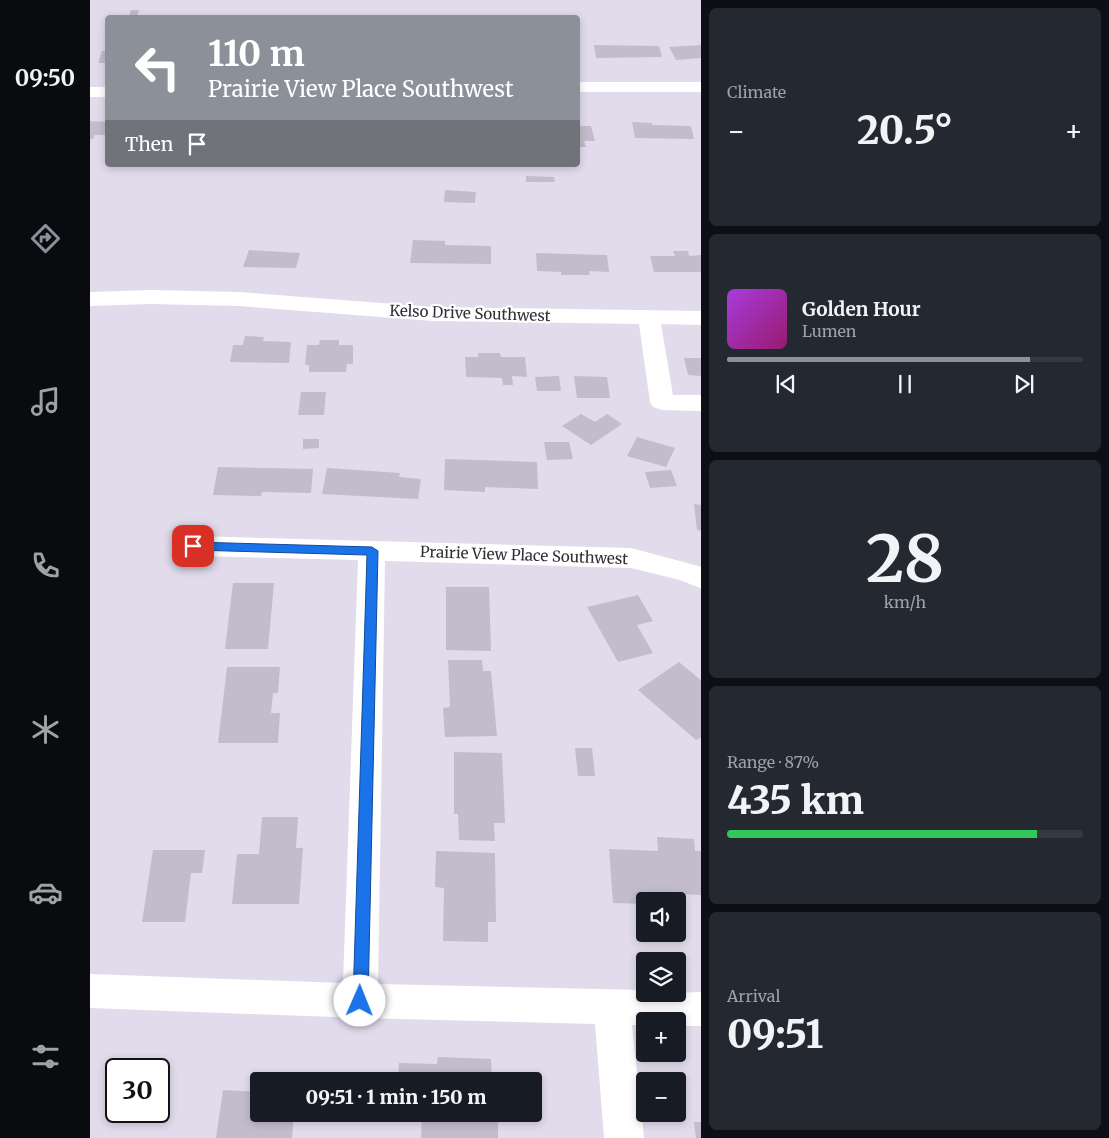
<!DOCTYPE html>
<meta charset="utf-8">
<style>
:root{--surface:#171b24;--page:#242831;--text:#f1f3f6;--muted:#9ea1a6;--line:#363941;--accent:#8c9099}
body{margin:0;font-family:Merriweather,serif;background:var(--page);color:var(--text);height:100vh;display:flex;flex-direction:column;font-size:19px;white-space:nowrap}
*{box-sizing:border-box;margin:0}
p{font-size:16px;color:var(--muted)}
.icon{flex:none;width:28px;height:28px;fill:none;stroke:currentColor;stroke-width:2;stroke-linecap:round;stroke-linejoin:round}
.map{position:relative;flex:1;overflow:hidden}
.drawer{display:flex;flex-direction:column;gap:8px;padding:8px;background:#0d0f14;width:408px}
.drawer>*{flex:none}
.top-card{position:absolute;left:15px;top:15px;width:475px;height:152px;border-radius:5px;box-shadow:0 2px 8px #0003;background:#8c9099;color:#fff;overflow:hidden}
.buttons{position:absolute;left:546px;top:892px;display:grid;gap:10px}
.buttons a{display:grid;place-items:center;width:50px;height:50px;border-radius:5px;background:var(--surface);box-shadow:0 2px 8px #0003;font-size:25px}
.speed{position:absolute;left:15px;top:1058px;display:flex;gap:10px;font-size:25px;font-weight:700;text-align:center}
.speed>*{display:grid;place-content:center;width:65px;height:65px;border-radius:50%;background:var(--surface);box-shadow:0 2px 8px #0003;line-height:1}
.speed .limit{border:2px solid #111;border-radius:8px;background:#fff;color:#111}
.pin{position:absolute;display:grid;place-items:center;width:42px;height:42px;color:#fff;margin:-21px;border-radius:10px;box-shadow:0 2px 8px #0006}
.me{position:absolute;width:55px;margin:-28px;rotate:1deg;stroke-linejoin:round;filter:drop-shadow(0 0 4px #0008)}
.turn{display:flex;align-items:center;gap:18px;height:105px;padding:0 20px;font-size:22px}
.turn .icon{width:65px;height:65px;stroke-width:2.5}
.turn b{display:block;font-size:35px;line-height:42px}
.then{display:flex;align-items:center;height:48px;padding:0 20px;background:#0003;gap:10px;font-size:19px}
.big{font-size:38px;font-weight:800;line-height:1.1}
.drawer .widget{flex:1;display:flex;flex-direction:column;justify-content:center;gap:8px;min-width:0;padding:0 18px;border-radius:8px;background:var(--page)}
.drawer .dial{align-items:center;gap:0}
.dial b{font-size:65px;line-height:1}
.song{display:flex;align-items:center;gap:15px}
.cover{width:60px;height:60px;border-radius:8px;background:linear-gradient(135deg,hsl(280 70% 55%),hsl(320 70% 35%))}
.played{height:5px;border-radius:2px;background:linear-gradient(90deg,var(--accent) 85%,var(--line) 85%)}
.keys{display:flex;justify-content:space-around;direction:ltr}
.heat{display:flex;justify-content:space-between;align-items:center;font-size:28px;direction:ltr}
.charge{height:8px;border-radius:4px;background:linear-gradient(90deg,#34c759 87%,var(--line) 0)}
.trip{position:absolute;left:160px;top:1072px;width:292px;height:50px;border-radius:5px;background:var(--surface);box-shadow:0 2px 8px #0003;font-weight:800;line-height:50px;text-align:center}
main{display:flex;flex:1;min-height:0}
.menu{display:flex;flex-direction:column;width:90px;justify-content:space-around;align-items:center;background:#090b0e;color:var(--muted)}
.menu .icon{width:35px;height:35px}
.menu .selected{color:var(--accent)}
.menu b{font-size:22px;color:var(--text)}
.map>svg:first-child{display:block}
.building{fill:#c3bccd}
.lines{fill:none;stroke-linecap:round;stroke-linejoin:round}
.minor{fill:#fff;fill-rule:evenodd}
.route{fill:#1a73e8;stroke:#114b97}
.labels{text-anchor:middle;dominant-baseline:central;stroke-width:4.5;stroke-linejoin:round;paint-order:stroke}
.street-label{font-size:15px;fill:#312e35;stroke:#fff}
</style>
<main>
<nav class="menu">
<b>09:50</b>
<svg class="icon selected" aria-label="directions" viewBox="0 0 24 24"><path d="M12 3l9 9-9 9-9-9zM9 14v-3h6M13 9l2 2-2 2"/></svg>
<svg class="icon" aria-label="music" viewBox="0 0 24 24"><path d="M9 18V5l10-2v13"/><circle cx="6" cy="18" r="3"/><circle cx="16" cy="16" r="3"/></svg>
<svg class="icon" aria-label="phone" viewBox="0 0 24 24"><path d="M5 4h4l2 5-3 2q2 4 5 5l2-3 5 2v4C11 20 4 13 5 4z"/></svg>
<svg class="icon" aria-label="climate" viewBox="0 0 24 24"><path d="M12 3v18M4 7l16 10M4 17L20 7"/></svg>
<svg class="icon" aria-label="car" viewBox="0 0 24 24"><path d="M5 17H2v-5l4-1 3-4h7l3 4 3 1v5h-3M9 17h6M6 11h13"/><circle cx="7" cy="17" r="2"/><circle cx="17" cy="17" r="2"/></svg>
<svg class="icon" aria-label="filters" viewBox="0 0 24 24"><path d="M4 7h16M4 17h16"/><circle cx="9" cy="7" r="2"/><circle cx="15" cy="17" r="2"/></svg>
</nav>
<div class="map">
<svg width="612" height="1138" viewBox="0 0 612 1138">
<rect width="100%" height="100%" fill="#e2dbec"/>
<g class="building">
<path d="M41,10H49L47,17H39Z"/>
<path d="M504,45L569,46L572,57L506,58Z"/>
<path d="M612,45V58L586,60L579,47Z"/>
<path d="M12,51H18V63H8Z"/>
<path d="M0,121L18,122V135H5L3,139H0Z"/>
<path d="M542,122L562,123V125L601,126L604,139L545,138Z"/>
<path d="M488,126H501L505,141H494L496,147H488Z"/>
<path d="M436,176L464,177L465,182H436Z"/>
<path d="M355,190L386,192L385,203L354,202Z"/>
<path d="M323,240L355,241V245L401,246V264L320,263Z"/>
<path d="M159,250L210,253L206,268L153,267Z"/>
<path d="M583,251H598L599,256L612,255V272H564L560,256H585Z"/>
<path d="M446,253L517,255L519,272L499,271L500,275H471V272L447,271Z"/>
<path d="M155,336L174,337L173,341L201,342L199,363L140,362L143,345H153Z"/>
<path d="M230,340H249V345H263V364H257L256,372H219V365H215L217,345H229Z"/>
<path d="M388,353H410L411,357H435L437,377L422,376L423,385H413L412,378L376,377L375,357H388Z"/>
<path d="M594,358H612V376L598,375Z"/>
<path d="M469,376L471,391H447L445,377Z"/>
<path d="M484,376L517,377L520,398H487Z"/>
<path d="M211,392H236L234,415H208Z"/>
<path d="M491,414L505,422L517,414L532,424L501,445L472,426Z"/>
<path d="M547,437L585,448L576,467L537,456Z"/>
<path d="M213,439H229V448L213,449Z"/>
<path d="M454,442H479L483,459L457,460Z"/>
<path d="M355,459L447,462L448,489L395,487V492L354,490Z"/>
<path d="M128,467L223,469L221,493L172,492L171,496L123,495Z"/>
<path d="M237,468L310,473L309,477L331,479L328,499L232,494Z"/>
<path d="M581,470L587,486L560,488L555,472Z"/>
<path d="M604,504L612,505V531L607,530Z"/>
<path d="M143,583H184L178,649H135Z"/>
<path d="M356,587H399L401,651L356,650Z"/>
<path d="M548,595L563,621L547,625L563,653L528,662L497,607Z"/>
<path d="M358,660H392L393,671H401L407,736L355,737L353,708L360,707Z"/>
<path d="M589,662L612,681V737L606,740L548,690Z"/>
<path d="M137,667H190L188,693H183L181,713H190L188,743H128Z"/>
<path d="M485,748H502L505,776H488Z"/>
<path d="M364,752L412,753L415,823H404L405,841L369,840L368,814H364Z"/>
<path d="M172,817H208L206,848H213L209,904H142L147,854H169Z"/>
<path d="M567,837L604,839L605,851H612V895L586,894L587,901H555V904L523,903L519,849L568,851Z"/>
<path d="M63,850H115L112,873H101L95,922H52Z"/>
<path d="M346,851L405,853L406,922H398V942L353,941L354,888L345,887Z"/>
<path d="M348,1057L401,1059L402,1081H308L309,1063L347,1064Z"/>
<path d="M133,1090L169,1092V1114H204L202,1138H126Z"/>
<path d="M332,1114H408V1138H331Z"/>
<path d="M604,1122H612V1138H606Z"/>
</g>
<g class="lines">
<g class="minor">
<rect x="488" y="82" width="124" height="10"/>
<rect x="0" y="87" width="18" height="10"/>
<path d="M61,290L149,292L343,307L612,311V325L571,324L583,395H612V411L572,410L563,407L560,402L549,324L343,321L149,306L61,304L0,306V292Z"/>
<path d="M103,536L541,548L612,567V589L590,580L541,568L295,561L288,984L555,990V994L612,992V1026H588V1021H555V1025H542L554,1138H514L505,1024L270,1018L0,1008V974L253,983L268,560L103,556L93,553L89,546L93,539Z"/>
</g>
</g>
<path class="route" d="M103,542L282,547L288,551L278,1001L275,1006L270,1009L265,1006L263,1001L277,555L103,550L98,546Z"/>
<g class="labels">
<g class="street-label">
<text transform="translate(380 313) rotate(2)">Kelso Drive Southwest</text>
<text transform="translate(434 555) rotate(2)">Prairie View Place Southwest</text>
</g>
</g>
</svg>
<div class="buttons">
<a><svg class="icon" aria-label="sound" viewBox="0 0 24 24"><path d="M4 9h4l5-4v14l-5-4H4zM17 9q2 3 0 6"/></svg></a>
<a><svg class="icon" aria-label="layers" viewBox="0 0 24 24"><path d="M12 4l9 5-9 5-9-5zM3 14l9 5 9-5"/></svg></a>
<a>+</a>
<a>−</a>
</div>
<div class="speed"><div class="limit">30</div></div>
<div class="pin" style="left:103px;top:546px;background:#d93025"><svg class="icon" aria-label="arrive" viewBox="0 0 24 24"><path d="M6 21V4h12l-3 4 3 4H6"/></svg></div>
<svg class="me" style="left:270px;top:1001px" viewBox="-20 -20 40 40"><circle r="19" fill="#fff"/><path d="M0-13L10 11 0 6-10 11z" fill="#1a73e8"/></svg>
<div class="trip">09:51 · 1 min · 150 m</div>
<div class="top-card">
<div class="turn"><svg class="icon" aria-label="left" viewBox="0 0 24 24"><path d="M17 20v-9H6M10 6l-5 5 5 5"/></svg><div><b>110 m</b>Prairie View Place Southwest</div></div>
<div class="then">Then<svg class="icon" aria-label="arrive" viewBox="0 0 24 24"><path d="M6 21V4h12l-3 4 3 4H6"/></svg></div>
</div>
</div>
<section class="drawer">
<div class="widget"><p>Climate</p>
<div class="heat"><a>−</a><b class="big">20.5°</b><a>+</a></div>
</div>
<div class="widget">
<div class="song"><i class="cover"></i><div><b>Golden Hour</b><p>Lumen</p></div></div>
<div class="played"></div>
<div class="keys"><svg class="icon" aria-label="previous" viewBox="0 0 24 24"><path d="M18 5L8 12l10 7zM5 5v14"/></svg><svg class="icon" aria-label="pause" viewBox="0 0 24 24"><path d="M8 5v14M16 5v14"/></svg><svg class="icon" aria-label="next" viewBox="0 0 24 24"><path d="M6 5l10 7-10 7zM19 5v14"/></svg></div>
</div>
<div class="widget dial"><b>28</b><p>km/h</p></div>
<div class="widget"><p>Range · 87%</p><b class="big">435 km</b><div class="charge"></div></div>
<div class="widget"><p>Arrival</p><b class="big">09:51</b></div>
</section>
</main>
